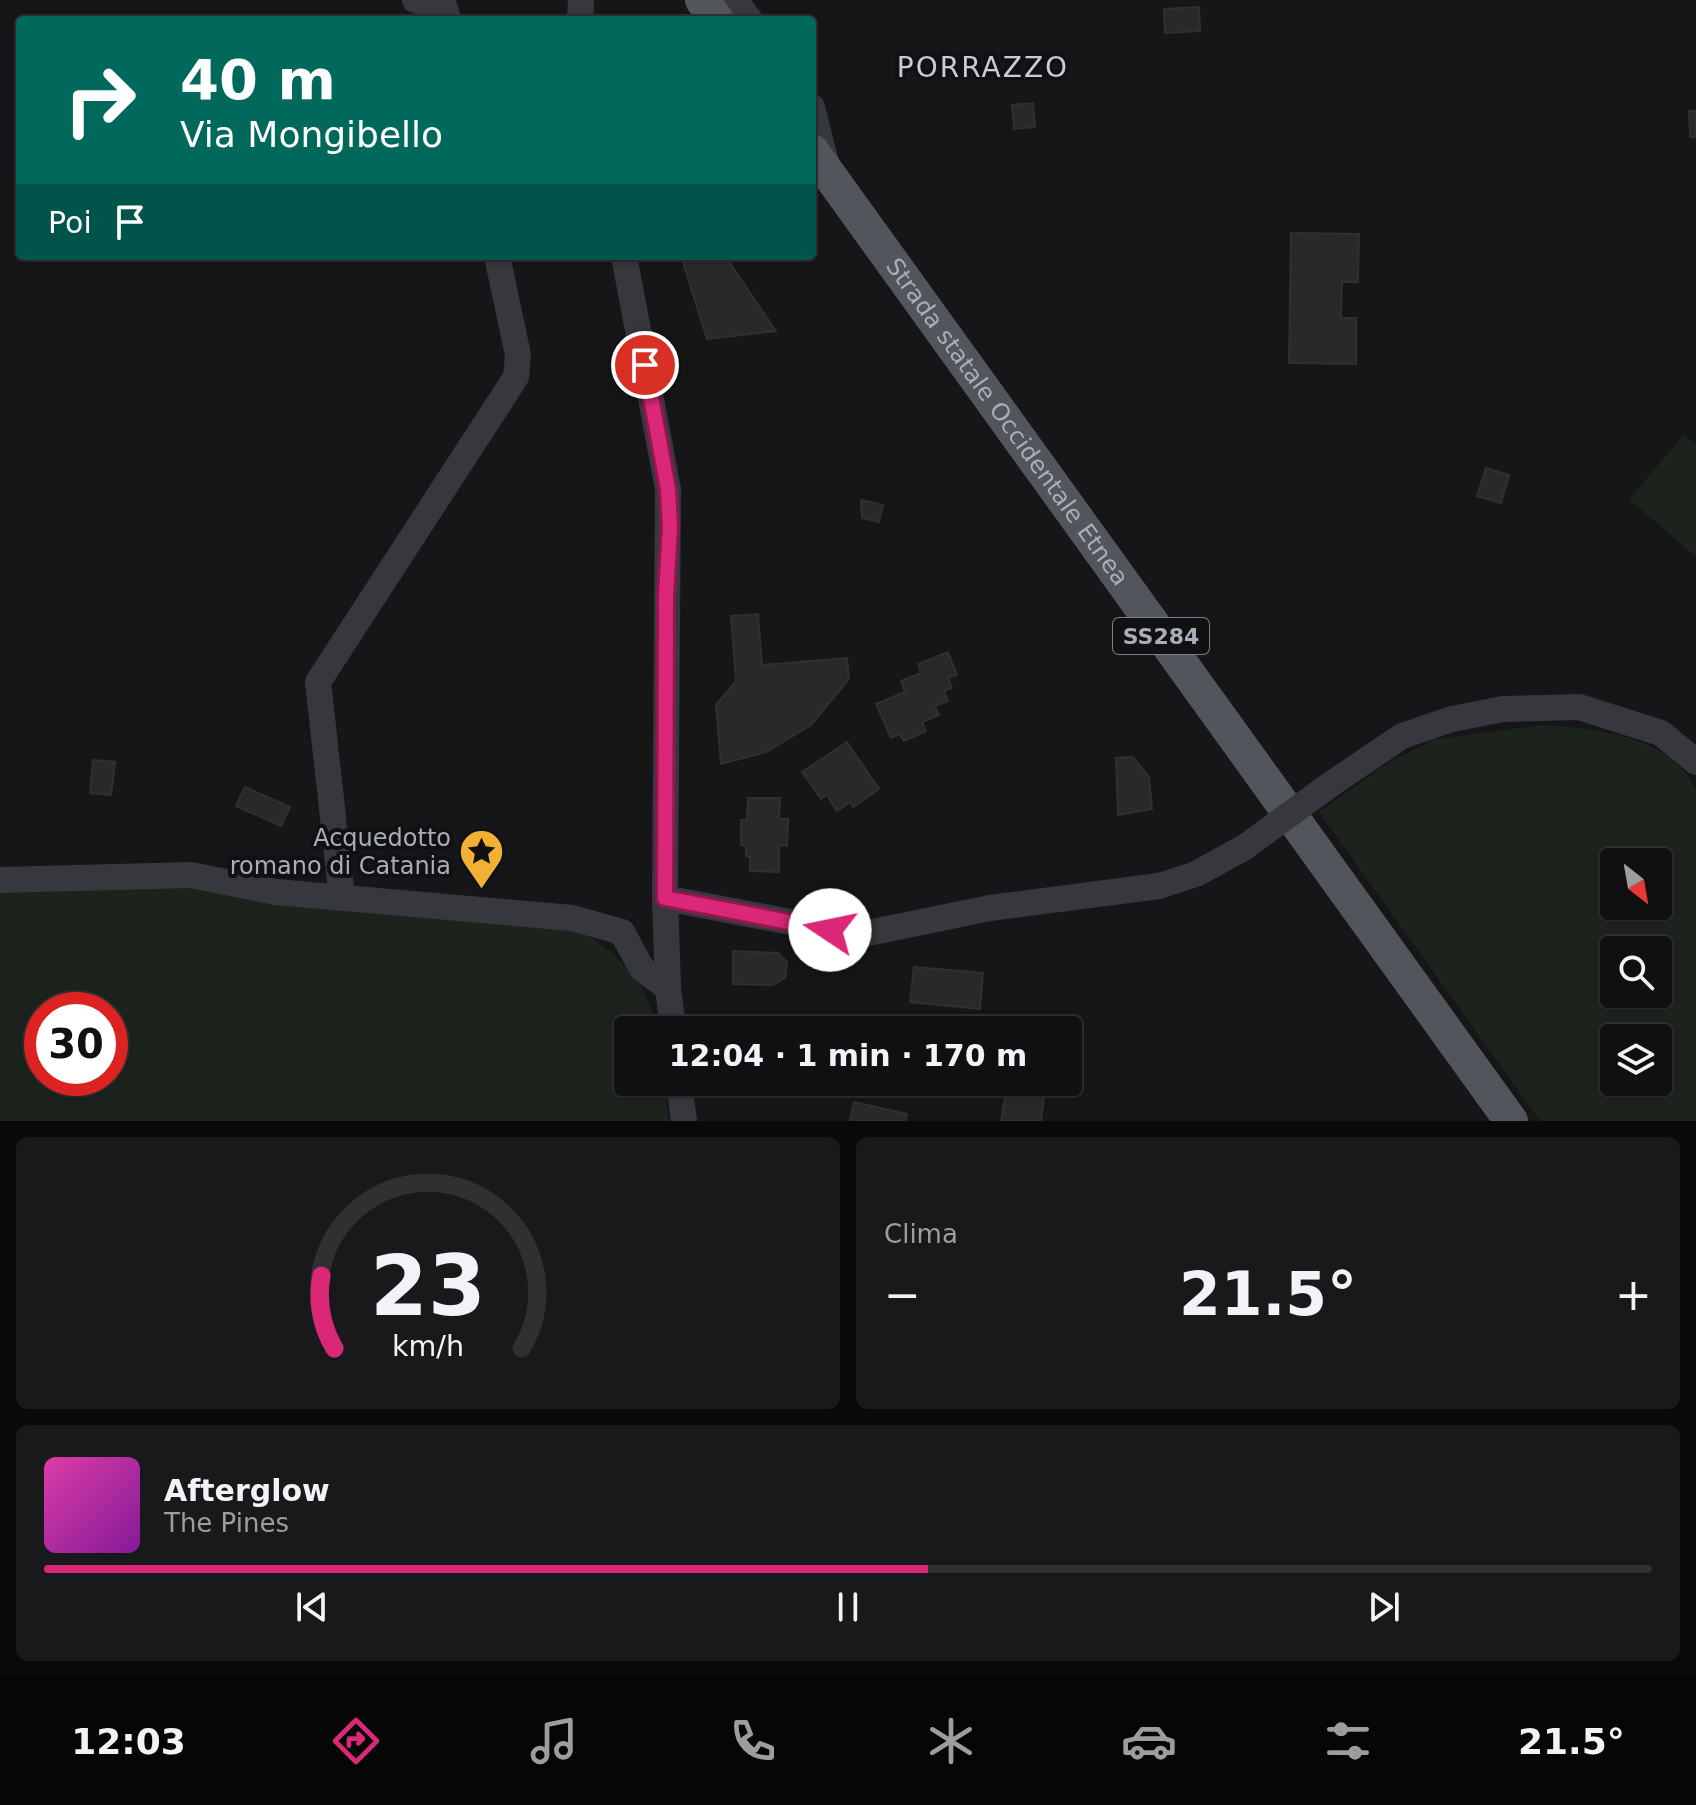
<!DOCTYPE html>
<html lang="it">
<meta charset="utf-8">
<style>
:root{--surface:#101012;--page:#19191b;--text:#f1f3f6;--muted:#9c9d9f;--line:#303032;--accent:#db2777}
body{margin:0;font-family:"DejaVu Sans",sans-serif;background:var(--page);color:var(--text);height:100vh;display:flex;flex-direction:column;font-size:30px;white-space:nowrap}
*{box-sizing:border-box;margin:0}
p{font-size:26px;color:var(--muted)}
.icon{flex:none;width:44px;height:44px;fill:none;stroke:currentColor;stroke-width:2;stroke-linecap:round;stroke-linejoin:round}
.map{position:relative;height:1121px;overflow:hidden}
.panel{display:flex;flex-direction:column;gap:16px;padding:16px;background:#09090a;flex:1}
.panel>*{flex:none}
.top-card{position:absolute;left:16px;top:16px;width:800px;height:244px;border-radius:8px;box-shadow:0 2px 6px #0004,0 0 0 2px var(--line);background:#00695c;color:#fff;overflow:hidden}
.needle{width:52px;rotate:149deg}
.controls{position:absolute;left:1600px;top:848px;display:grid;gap:16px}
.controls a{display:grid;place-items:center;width:72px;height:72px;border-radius:8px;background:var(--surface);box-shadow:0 2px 6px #0004,0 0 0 2px var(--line);font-size:40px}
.speed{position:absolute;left:24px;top:992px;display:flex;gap:16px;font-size:40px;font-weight:700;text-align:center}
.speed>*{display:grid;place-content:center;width:104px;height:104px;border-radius:50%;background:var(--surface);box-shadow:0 2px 6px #0004,0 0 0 2px var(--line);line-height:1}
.speed .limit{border:12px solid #d22;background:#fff;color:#111}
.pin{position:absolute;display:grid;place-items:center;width:68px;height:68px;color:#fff;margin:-34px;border:4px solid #fff;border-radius:50%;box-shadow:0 2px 8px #0007}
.me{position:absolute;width:88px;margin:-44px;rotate:281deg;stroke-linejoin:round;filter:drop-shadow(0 0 6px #0008)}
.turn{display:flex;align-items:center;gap:28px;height:168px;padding:0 32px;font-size:36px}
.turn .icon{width:104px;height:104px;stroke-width:2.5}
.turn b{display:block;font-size:56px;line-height:68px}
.then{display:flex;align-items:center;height:76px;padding:0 32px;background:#0003;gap:16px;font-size:30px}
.big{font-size:60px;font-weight:600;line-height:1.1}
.panel .widget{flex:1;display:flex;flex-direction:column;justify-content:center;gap:12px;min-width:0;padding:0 28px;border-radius:12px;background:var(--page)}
.panel .dial{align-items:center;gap:0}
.dial svg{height:208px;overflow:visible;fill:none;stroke:var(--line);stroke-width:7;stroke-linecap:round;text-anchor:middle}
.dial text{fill:var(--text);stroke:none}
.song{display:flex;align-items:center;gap:24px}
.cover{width:96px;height:96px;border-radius:12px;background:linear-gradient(135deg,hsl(320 70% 55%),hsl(290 70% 35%))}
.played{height:8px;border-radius:4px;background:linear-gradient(90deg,var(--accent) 55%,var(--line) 55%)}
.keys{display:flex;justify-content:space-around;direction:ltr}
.heat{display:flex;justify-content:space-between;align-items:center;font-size:44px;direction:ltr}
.panel .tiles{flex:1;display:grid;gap:16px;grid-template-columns:1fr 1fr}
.widget:last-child{grid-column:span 2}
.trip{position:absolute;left:614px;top:1016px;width:468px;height:80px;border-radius:8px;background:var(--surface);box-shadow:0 2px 6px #0004,0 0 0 2px var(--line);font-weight:600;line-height:80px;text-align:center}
.tab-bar{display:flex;height:128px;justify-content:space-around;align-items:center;background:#060607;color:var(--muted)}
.tab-bar .icon{width:56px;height:56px}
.tab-bar .active{color:var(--accent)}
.tab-bar b{font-size:36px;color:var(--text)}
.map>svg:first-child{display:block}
.green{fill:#1c231d;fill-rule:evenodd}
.building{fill:#29292c;stroke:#303034;stroke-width:2}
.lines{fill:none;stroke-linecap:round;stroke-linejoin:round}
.minor{stroke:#37383d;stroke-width:26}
.major{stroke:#53555c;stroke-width:34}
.minor-bridge{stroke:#37383d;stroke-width:26}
.route-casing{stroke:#8e194d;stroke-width:20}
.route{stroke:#db2777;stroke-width:14}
.labels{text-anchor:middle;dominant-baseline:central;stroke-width:8;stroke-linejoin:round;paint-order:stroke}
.shield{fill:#111113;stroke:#7b7e86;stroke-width:2}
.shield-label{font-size:22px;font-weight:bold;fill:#a8adb8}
.street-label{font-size:24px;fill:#a8adb8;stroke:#111113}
.poi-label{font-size:24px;fill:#a8adb8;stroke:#111113;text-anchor:end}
.quarter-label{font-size:28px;letter-spacing:2px;fill:#c9ccd4;stroke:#111113}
</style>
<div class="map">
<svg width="1696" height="1121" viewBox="0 0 1696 1121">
<rect width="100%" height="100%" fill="#161618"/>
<g class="green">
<path d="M1684,435L1696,445V557L1629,499Z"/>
<path d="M1543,725C1595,729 1672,735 1696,790V1121H1540L1319,812L1394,759L1436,739ZM1614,862H1658V906H1614ZM1614,950H1658V994H1614ZM1614,1038H1658V1082H1614Z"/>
<path d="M182,884L577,929C617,952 649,982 656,1030H628V1082H664L669,1121H0V889ZM42,1010H110V1078H42Z"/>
</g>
<g class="building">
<path d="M1199,7L1200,31L1165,33L1164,9Z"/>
<path d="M1033,103L1035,127L1014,129L1012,105Z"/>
<path d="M1689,111H1696V137H1690Z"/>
<path d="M1291,233L1359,234L1358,282H1342L1341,318H1356V364L1289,363Z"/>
<path d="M681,256H725L776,331L707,339Z"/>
<path d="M1486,468L1509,475L1501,503L1477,496Z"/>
<path d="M861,500L883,505L879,522L862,518Z"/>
<path d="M758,614L762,665L847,658L849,679L811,725L766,752L721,764L716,705L736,681L731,616Z"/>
<path d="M948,652L957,675L948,678L952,688L944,691L948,701L935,706L939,715L922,722L926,731L904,741L900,734L891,738L876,704L905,692L901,681L921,673L918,664Z"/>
<path d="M847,742L879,789L853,807L850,802L837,811L827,795L821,799L802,772Z"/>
<path d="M1133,757L1149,777L1152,809L1118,815L1116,758Z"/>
<path d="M93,760L115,762L111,795L90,793Z"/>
<path d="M245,787L290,807L281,826L236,806Z"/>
<path d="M748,798H780L779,819H788L787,846L779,845V872L750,871V857L746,856V846L741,845V820H747Z"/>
<path d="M733,951L778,953L787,962L785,978L773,985L733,984Z"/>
<path d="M914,967L983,973L980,1009L910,1002Z"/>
<path d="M1006,1092L1044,1098L1041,1121H1001Z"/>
<path d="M854,1102L907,1114L905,1121H850Z"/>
</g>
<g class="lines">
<g class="minor">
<path d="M415,0L445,8L448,20"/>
<path d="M735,0L750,20"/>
<path d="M580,20L581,0"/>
<path d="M812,107L828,171"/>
<path d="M624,256L668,489L665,898L668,988L673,1030"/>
<path d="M1331,784L1402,736L1452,719L1503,709L1579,707L1661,733L1696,762"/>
<path d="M0,880L191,875L276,892L572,918L622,932L642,969L668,988"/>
<path d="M342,898L318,682L516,377L518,355L497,256"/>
<path d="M665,898L858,935L990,908L1159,886L1196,874L1245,847"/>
<path d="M679,1082L684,1121"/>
</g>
<g class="major">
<path d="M702,0L717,20"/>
<path id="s1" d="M812,151L1511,1121"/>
</g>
<path class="minor-bridge" d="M1245,847L1331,784"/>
</g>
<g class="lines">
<defs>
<path id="route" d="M645,365L668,489L670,528L666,594L665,898L830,930"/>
</defs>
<use href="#route" class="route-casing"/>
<use href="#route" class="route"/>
</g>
<defs>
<symbol id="sight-pin" viewBox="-11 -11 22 30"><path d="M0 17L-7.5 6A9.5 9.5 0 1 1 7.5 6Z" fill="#f2b134" stroke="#111113"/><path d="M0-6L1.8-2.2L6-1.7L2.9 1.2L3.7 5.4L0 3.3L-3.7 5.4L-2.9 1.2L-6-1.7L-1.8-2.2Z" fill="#111"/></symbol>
</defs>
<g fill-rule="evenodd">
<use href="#sight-pin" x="456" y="826" width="51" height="69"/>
</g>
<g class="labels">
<rect class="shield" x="1113" y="618" width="96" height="36" rx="6"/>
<g class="shield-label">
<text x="1161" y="636">SS284</text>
</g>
<g class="street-label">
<text stroke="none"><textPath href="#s1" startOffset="334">Strada statale Occidentale Etnea</textPath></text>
</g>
<g class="poi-label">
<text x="451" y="838">Acquedotto<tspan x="451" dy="28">romano di Catania</tspan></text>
</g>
<g class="quarter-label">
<text x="983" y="67">PORRAZZO</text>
</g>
</g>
</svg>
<div class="controls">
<a><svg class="needle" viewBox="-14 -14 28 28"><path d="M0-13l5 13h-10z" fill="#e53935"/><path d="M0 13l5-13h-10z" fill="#9c9d9f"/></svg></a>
<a><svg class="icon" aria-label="search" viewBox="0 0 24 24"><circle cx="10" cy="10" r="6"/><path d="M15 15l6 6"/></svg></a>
<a><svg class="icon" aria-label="layers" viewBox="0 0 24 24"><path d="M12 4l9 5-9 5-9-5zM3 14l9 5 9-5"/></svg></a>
</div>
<div class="speed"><div class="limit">30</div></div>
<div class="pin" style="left:645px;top:365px;background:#d93025"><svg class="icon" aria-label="arrive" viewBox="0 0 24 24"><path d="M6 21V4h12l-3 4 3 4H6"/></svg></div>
<svg class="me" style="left:830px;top:930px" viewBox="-20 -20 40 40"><circle r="19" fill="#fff"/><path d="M0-13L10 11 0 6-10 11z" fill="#db2777"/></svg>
<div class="trip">12:04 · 1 min · 170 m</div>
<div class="top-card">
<div class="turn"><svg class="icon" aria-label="right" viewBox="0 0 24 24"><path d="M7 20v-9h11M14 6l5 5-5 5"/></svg><div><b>40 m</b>Via Mongibello</div></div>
<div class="then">Poi<svg class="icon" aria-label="arrive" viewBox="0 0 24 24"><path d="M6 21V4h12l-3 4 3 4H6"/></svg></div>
</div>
</div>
<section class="panel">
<div class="tiles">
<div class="widget dial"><svg viewBox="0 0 100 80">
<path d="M14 69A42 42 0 1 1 86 69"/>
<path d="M14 69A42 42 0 0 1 9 41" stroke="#db2777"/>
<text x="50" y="56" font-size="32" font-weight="700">23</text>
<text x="50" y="72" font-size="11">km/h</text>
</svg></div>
<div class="widget"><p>Clima</p>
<div class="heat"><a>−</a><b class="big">21.5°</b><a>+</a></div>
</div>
<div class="widget">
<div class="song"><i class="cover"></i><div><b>Afterglow</b><p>The Pines</p></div></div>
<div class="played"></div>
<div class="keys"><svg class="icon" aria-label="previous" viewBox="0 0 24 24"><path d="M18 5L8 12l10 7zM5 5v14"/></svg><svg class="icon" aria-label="pause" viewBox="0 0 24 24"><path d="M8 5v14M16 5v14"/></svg><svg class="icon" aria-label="next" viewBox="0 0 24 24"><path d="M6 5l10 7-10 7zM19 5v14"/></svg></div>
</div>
</div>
</section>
<nav class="tab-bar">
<b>12:03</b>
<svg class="icon active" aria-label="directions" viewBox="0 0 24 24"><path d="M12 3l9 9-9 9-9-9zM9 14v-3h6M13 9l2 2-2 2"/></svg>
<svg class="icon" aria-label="music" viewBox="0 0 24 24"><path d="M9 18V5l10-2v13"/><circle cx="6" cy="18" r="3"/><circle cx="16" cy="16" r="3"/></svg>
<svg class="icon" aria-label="phone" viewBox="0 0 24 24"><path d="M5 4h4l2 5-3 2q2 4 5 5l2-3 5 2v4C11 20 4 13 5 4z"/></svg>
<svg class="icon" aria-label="climate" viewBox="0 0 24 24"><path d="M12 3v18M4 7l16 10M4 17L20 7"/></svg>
<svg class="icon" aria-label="car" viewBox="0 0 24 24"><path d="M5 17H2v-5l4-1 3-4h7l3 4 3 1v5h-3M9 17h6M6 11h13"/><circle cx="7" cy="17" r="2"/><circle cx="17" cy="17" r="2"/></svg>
<svg class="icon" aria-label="filters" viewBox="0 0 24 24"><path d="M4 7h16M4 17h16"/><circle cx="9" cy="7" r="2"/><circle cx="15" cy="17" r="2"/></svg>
<b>21.5°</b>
</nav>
